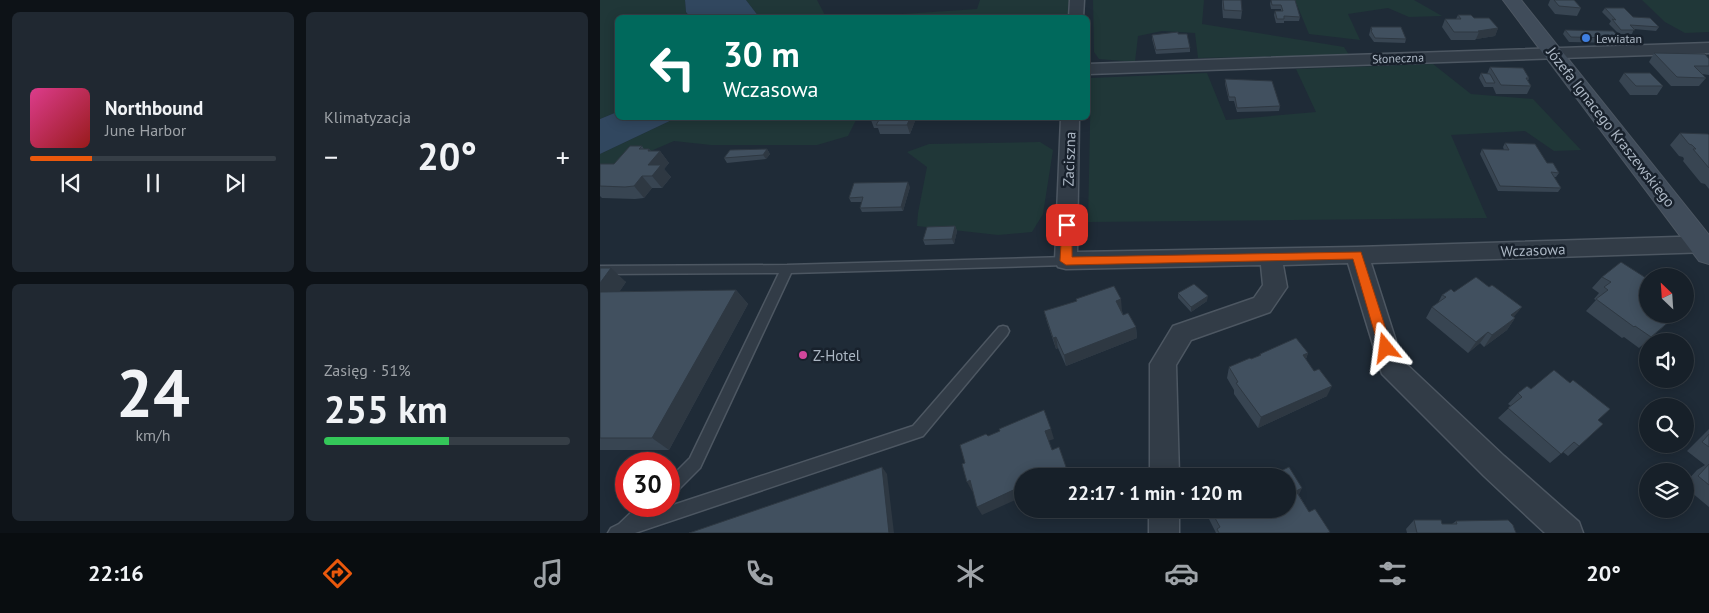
<!DOCTYPE html>
<html lang="pl">
<meta charset="utf-8">
<style>
:root{--surface:#172029;--page:#202831;--text:#f1f3f6;--muted:#9ea3a8;--line:#363e46;--accent:#ea580c}
body{margin:0;font-family:"PT Sans",sans-serif;background:var(--page);color:var(--text);height:100vh;display:flex;flex-direction:column;font-size:19px;white-space:nowrap}
*{box-sizing:border-box;margin:0}
p{font-size:16px;color:var(--muted)}
.icon{flex:none;width:28px;height:28px;fill:none;stroke:currentColor;stroke-width:2;stroke-linecap:round;stroke-linejoin:round}
.map{position:relative;flex:1;overflow:hidden}
.side{display:flex;flex-direction:column;gap:12px;padding:12px;background:#0d1217;width:600px}
.side>*{flex:none}
.banner{position:absolute;left:15px;top:15px;width:475px;height:105px;border-radius:8px;box-shadow:0 2px 12px #0003,0 0 0 1px var(--line);background:#00695c;color:#fff;overflow:hidden}
.needle{width:32px;rotate:335deg}
.buttons{position:absolute;left:1039px;top:268px;display:grid;gap:10px}
.buttons a{display:grid;place-items:center;width:55px;height:55px;border-radius:50%;background:var(--surface);box-shadow:0 2px 12px #0003,0 0 0 1px var(--line);font-size:25px}
.speed{position:absolute;left:15px;top:452px;display:flex;gap:10px;font-size:25px;font-weight:700;text-align:center}
.speed>*{display:grid;place-content:center;width:65px;height:65px;border-radius:50%;background:var(--surface);box-shadow:0 2px 12px #0003,0 0 0 1px var(--line);line-height:1}
.speed .limit{border:8px solid #d22;background:#fff;color:#111}
.pin{position:absolute;display:grid;place-items:center;width:42px;height:42px;color:#fff;margin:-21px;border-radius:10px;box-shadow:0 2px 8px #0006}
.me{position:absolute;width:55px;margin:-28px;rotate:344deg;stroke-linejoin:round;filter:drop-shadow(0 0 4px #0008)}
.turn{display:flex;align-items:center;gap:18px;height:105px;padding:0 25px;font-size:22px}
.turn .icon{width:65px;height:65px;stroke-width:2.5}
.turn b{display:block;font-size:35px;line-height:42px}
.big{font-size:38px;font-weight:600;line-height:1.1}
.side .widget{flex:1;display:flex;flex-direction:column;justify-content:center;gap:8px;min-width:0;padding:0 18px;border-radius:8px;background:var(--page)}
.side .dial{align-items:center;gap:0}
.dial b{font-size:65px;line-height:1}
.song{display:flex;align-items:center;gap:15px}
.cover{width:60px;height:60px;border-radius:8px;background:linear-gradient(135deg,hsl(330 70% 55%),hsl(0 70% 35%))}
.played{height:5px;border-radius:2px;background:linear-gradient(90deg,var(--accent) 25%,var(--line) 25%)}
.keys{display:flex;justify-content:space-around;direction:ltr}
.heat{display:flex;justify-content:space-between;align-items:center;font-size:28px;direction:ltr}
.charge{height:8px;border-radius:4px;background:linear-gradient(90deg,#34c759 51%,var(--line) 0)}
.side .tiles{flex:1;display:grid;gap:12px;grid-template-columns:repeat(2,1fr)}
.trip{position:absolute;left:414px;top:468px;width:282px;height:50px;border-radius:25px;background:var(--surface);box-shadow:0 2px 12px #0003,0 0 0 1px var(--line);font-weight:600;line-height:50px;text-align:center}
.tabs{display:flex;height:80px;justify-content:space-around;align-items:center;background:#090d10;color:var(--muted)}
.tabs .icon{width:35px;height:35px}
.tabs .selected{color:var(--accent)}
.tabs b{font-size:22px;color:var(--text)}
main{display:flex;flex:1;min-height:0}
.map>svg:first-child{display:block}
.green{fill:#203738}
.water{fill:#31475f}
.lines{fill:none;stroke-linecap:round;stroke-linejoin:round}
.lane-casing{stroke:#4d5762;stroke-width:3}
.street-casing{stroke:#4d5762;stroke-width:3}
.secondary-casing{stroke:#4d5762;stroke-width:2}
.lane{fill:#323c47;fill-rule:evenodd}
.street{fill:#323c47;fill-rule:evenodd}
.secondary{fill:#404c5a;fill-rule:evenodd}
.wall{fill:#384552}
.shaded-wall{fill:#2e3842}
.building{fill:#41505f;stroke:#2e3842}
.route{fill:#ea580c;stroke:#983908}
.shop-dot{fill:#3f7fe0;stroke:#18212c;stroke-width:2}
.hotel-dot{fill:#d1479c;stroke:#18212c;stroke-width:2}
.labels{text-anchor:middle;dominant-baseline:central;stroke-width:5;stroke-linejoin:round;paint-order:stroke}
.far-poi-label{font-size:12px;fill:#acb7c4;stroke:#18212c;text-anchor:start}
.far-street-label{font-size:12px;fill:#acb7c4;stroke:#18212c}
.street-label{font-size:15px;fill:#acb7c4;stroke:#18212c}
.poi-label{font-size:15px;fill:#acb7c4;stroke:#18212c;text-anchor:start}
</style>
<main>
<section class="side">
<div class="tiles">
<div class="widget">
<div class="song"><i class="cover"></i><div><b>Northbound</b><p>June Harbor</p></div></div>
<div class="played"></div>
<div class="keys"><svg class="icon" aria-label="previous" viewBox="0 0 24 24"><path d="M18 5L8 12l10 7zM5 5v14"/></svg><svg class="icon" aria-label="pause" viewBox="0 0 24 24"><path d="M8 5v14M16 5v14"/></svg><svg class="icon" aria-label="next" viewBox="0 0 24 24"><path d="M6 5l10 7-10 7zM19 5v14"/></svg></div>
</div>
<div class="widget"><p>Klimatyzacja</p>
<div class="heat"><a>−</a><b class="big">20°</b><a>+</a></div>
</div>
<div class="widget dial"><b>24</b><p>km/h</p></div>
<div class="widget"><p>Zasięg · 51%</p><b class="big">255 km</b><div class="charge"></div></div>
</div>
</section>
<div class="map">
<svg width="1109" height="533" viewBox="0 0 1109 533">
<rect width="100%" height="100%" fill="#1f2b37"/>
<g class="green">
<path d="M0,0H85L86,12L90,17L18,18L17,112L0,119Z"/>
<path d="M146,0H217L226,17H159Z"/>
<path d="M380,0H469L468,17H258L377,9Z"/>
<path d="M493,0H604L602,24L744,47L749,55L598,58L595,33L562,31L538,36L535,62L499,59L494,52Z"/>
<path d="M695,0H814L842,16L809,17L788,8L748,14L760,40L709,34Z"/>
<path d="M1042,0H1109V32L1085,33L1065,22Z"/>
<path d="M833,64L871,94L933,99L981,150L954,151L925,131L851,135L887,218L488,222L491,78L607,73L626,120L716,112L696,69Z"/>
<path d="M76,118H257L248,136L217,145H111L74,141L0,173V154Z"/>
<path d="M440,142L453,150L443,214L432,232L398,235L317,226L318,213L327,167L307,152L329,144Z"/>
</g>
<g class="water">
<path d="M85,0H146L159,17H90L86,12Z"/>
<path d="M17,112L18,118H76L0,154V119Z"/>
</g>
<g class="lines">
<defs>
<g id="lane">
<path d="M466,257L472,261L466,265L191,273L100,468L74,494L69,496V479L90,458L179,273L0,274V266L187,265Z"/>
<path d="M403,326L407,327L409,331L407,335L323,436L35,533H8L11,528L19,524L38,506H57L55,511L313,426L399,327Z"/>
</g>
<g id="street">
<path d="M470,0H484L483,18H469Z"/>
<path d="M1109,43V53L488,74V64Z"/>
<path d="M461,118H479L477,252L757,247L1109,236V252L771,263L802,360L904,456L979,522L983,533H945L884,476L782,374L748,263L683,265L687,287L670,312L591,340L576,365L579,476H550V364L573,326L654,298L663,285L661,265L466,269L458,267L455,261Z"/>
<rect x="549" y="509" width="30" height="24"/>
</g>
<path id="secondary" d="M903,0H921L1109,235V264L1099,261Z"/>
</defs>
<use href="#lane" class="lane-casing"/>
<use href="#street" class="street-casing"/>
<use href="#secondary" class="secondary-casing"/>
<use href="#lane" class="lane"/>
<use href="#street" class="street"/>
<use href="#secondary" class="secondary"/>
</g>
<g class="wall">
<path d="M622,0L642,11L641,19L623,18L622,6Z"/>
<path d="M671,0H695L700,17L699,21H684V23H676L674,15L675,11H681V9H671L670,4Z"/>
<path d="M950,0H974L981,8L977,16L955,14L948,5Z"/>
<path d="M1005,8L1033,17L1059,27L1056,31L1034,29L1032,34H1019L1009,24L1011,21L1002,12Z"/>
<path d="M858,15L874,18L898,28L895,36L876,39L875,40H851L842,27L845,19H856Z"/>
<path d="M771,27L806,39L805,43L774,42L769,35Z"/>
<path d="M965,30L1020,38L1017,43L969,42L963,34Z"/>
<path d="M578,34L590,48V52L556,54L552,39V35Z"/>
<path d="M1054,53L1109,59V75L1102,74L1106,78L1099,86H1071L1049,62Z"/>
<path d="M890,67L929,78L928,81L931,86L927,94H896L893,87H884L879,78L881,73L887,74Z"/>
<path d="M1024,73L1063,86L1057,95H1030L1019,81Z"/>
<path d="M625,79L680,106L679,111L637,112L634,101H629L625,84Z"/>
<path d="M271,120L315,121L310,134H280L278,128H274Z"/>
<path d="M1080,133L1109,135V189L1105,184L1101,183L1083,161L1084,159L1083,157L1079,156L1070,145Z"/>
<path d="M905,143L947,163L959,173L956,177H954L961,188L958,192L898,191L880,154L882,149L904,150L903,147Z"/>
<path d="M42,146L44,149H49L51,151H60L69,163L64,169L71,177L62,188H52L44,198L35,199L2,198L0,196V164H14Z"/>
<path d="M167,149L170,154L166,159L127,163L124,158Z"/>
<path d="M310,187L303,211L262,212L260,208L262,202H251L249,198Z"/>
<path d="M355,226L357,231L354,244L325,245L323,240Z"/>
<path d="M0,268L26,282L19,292L136,290L148,304L69,450H0Z"/>
<path d="M1002,277L1078,314L1039,348L1024,337L1022,338L986,311L996,300L994,299L999,293L992,288Z"/>
<path d="M854,292L914,317L915,318L907,330L884,347L880,343L868,353L826,318L832,307L838,303L842,295Z"/>
<path d="M578,293L607,301L591,312L578,298Z"/>
<path d="M476,299L522,311L523,315L536,327L537,338L466,366L458,348L456,349L447,322L444,311L476,302Z"/>
<path d="M708,353L706,359L727,396L658,428L634,394V390L627,378L629,367L659,356L660,354Z"/>
<path d="M931,389L998,420L979,446L968,456L963,452L950,463L898,418L911,406L908,404L918,393Z"/>
<path d="M1109,429V507L1085,487V483L1097,470L1105,465L1087,451Z"/>
<path d="M699,495L709,512L729,533H616L607,515L608,509Z"/>
<path d="M814,520L842,524H852L856,521L916,533H807L806,529Z"/>
</g>
<g class="shaded-wall">
<path d="M898,28L895,36L876,39L879,32L878,31Z"/>
<path d="M310,118H314L315,121L310,134L307,125Z"/>
<path d="M49,149L55,157L60,151L69,163L64,169L71,177L62,188L52,176L48,165V151Z"/>
<path d="M167,149L170,154L166,159L163,155Z"/>
<path d="M42,176L52,188L44,198L34,186Z"/>
<path d="M308,182L310,187L303,211L301,207Z"/>
<path d="M355,226L357,231L354,244L352,239Z"/>
<path d="M11,268L26,282L9,307L0,299V283Z"/>
<path d="M136,290L148,304L69,450L52,438Z"/>
<path d="M608,296L607,301L591,312V307Z"/>
<path d="M521,299L522,311L517,313L516,301Z"/>
<path d="M922,307L913,318L911,315Z"/>
<path d="M915,318L907,330L884,347L892,335Z"/>
<path d="M536,327L537,338L466,366L464,355Z"/>
<path d="M888,332L880,343L868,353L876,342Z"/>
<path d="M456,337L458,348L456,349L453,338Z"/>
<path d="M708,353L704,364L703,355Z"/>
<path d="M732,386L727,396L658,428L661,417Z"/>
<path d="M451,429L454,439L448,441L445,431Z"/>
<path d="M282,467L287,474L294,533H289Z"/>
<path d="M466,467L469,476H445Z"/>
<path d="M370,480L375,490L372,491L367,482Z"/>
<path d="M422,486V497L382,515L377,507Z"/>
<path d="M702,488L698,497L696,491Z"/>
</g>
<g class="building">
<path d="M623,0H641L642,11L624,10Z"/>
<path d="M671,0H695L700,17L684,16V19H677L675,11H683L681,5H672Z"/>
<path d="M954,0H974L981,8L959,6Z"/>
<path d="M1005,8H1024L1033,17L1050,18L1059,27L1030,25L1035,30H1021L1012,19L1016,20Z"/>
<path d="M858,15H871L874,18H889L898,28L878,31L879,32H854L845,19H861Z"/>
<path d="M771,27H801L806,39L775,38L771,31L772,30Z"/>
<path d="M965,30L1013,31L1020,38L971,37Z"/>
<path d="M578,32V34H587L590,48L556,50L552,35Z"/>
<path d="M1054,53L1105,54L1109,59V66H1094L1106,78L1077,77Z"/>
<path d="M890,67L923,68L929,78H926L931,86L901,85Z"/>
<path d="M881,73L890,74L895,83H886Z"/>
<path d="M1024,73H1050L1063,86H1036Z"/>
<path d="M625,79L672,81L680,106L637,108L635,97H629Z"/>
<path d="M272,118H310L307,125H276L279,120H271Z"/>
<path d="M1080,133L1108,134L1109,135V168L1093,149H1096L1092,145L1089,144Z"/>
<path d="M905,143L935,144L947,163H953L959,173L951,172L961,188L900,186L882,149L909,150Z"/>
<path d="M30,146H42L39,149H49L48,151H60L48,165H61L52,176H42L34,186L25,187L0,186V164H14Z"/>
<path d="M167,149L163,155L124,158L130,150Z"/>
<path d="M308,182L301,207L260,208L263,197L249,198L254,183Z"/>
<path d="M355,226L352,239L323,240L327,227Z"/>
<path d="M1021,262L1046,278L1048,277V314H1078L1051,337L1035,326L1034,327L996,299L1008,290L1004,287L1011,282L1002,277Z"/>
<path d="M0,268H11L0,283Z"/>
<path d="M876,277L889,287L892,285L922,307L911,315L915,318L892,335L888,332L876,342L832,307L846,297L842,295L851,289L854,292Z"/>
<path d="M594,284L608,296L591,307L578,293Z"/>
<path d="M514,286L521,299L516,301L523,315L528,313L536,327L464,355L456,337L453,338L444,311L477,301L476,299Z"/>
<path d="M136,290L52,438H0V292Z"/>
<path d="M1085,302L1088,305L1085,307Z"/>
<path d="M696,338L708,353L703,355L714,371L719,369L732,386L661,417L636,383L638,382L629,367L650,358L651,359L661,355L660,354Z"/>
<path d="M954,370L970,383L973,380L1010,409L998,420L1003,424L979,446L974,442L961,454L908,408L922,397L918,393L927,386L931,389Z"/>
<path d="M444,410L451,429L445,431L452,450L459,447L466,467L445,476H422V486L377,507L370,480L367,482L362,464L365,463L360,445L386,434L388,436L400,431L399,429Z"/>
<path d="M1109,434V447L1102,442Z"/>
<path d="M1109,464V485L1098,476Z"/>
<path d="M282,467L289,533H89Z"/>
<path d="M689,467L702,488L696,491L709,512L715,509L730,532L727,533H619L617,529L620,527L610,509H688V476H670Z"/>
<path d="M814,520H841L842,524H857L856,521L908,520L913,525L916,533H817Z"/>
</g>
<path class="route" d="M467,221L472,225V257L761,252L792,348L790,352L786,353L781,352L779,348L753,259L466,265L460,261L462,225Z"/>
<circle class="shop-dot" cx="986" cy="38" r="5"/>
<circle class="hotel-dot" cx="203" cy="355" r="5"/>
<g class="labels">
<g class="far-poi-label">
<text x="996" y="38">Lewiatan</text>
</g>
<g class="far-street-label">
<text transform="translate(798 58) rotate(-2)">Słoneczna</text>
</g>
<g class="street-label">
<text transform="translate(1011 127) rotate(52)">Józefa Ignacego Kraszewskiego</text>
<text transform="translate(469 159) rotate(-88)">Zaciszna</text>
<text transform="translate(933 250) rotate(-2)">Wczasowa</text>
</g>
<g class="poi-label">
<text x="213" y="355">Z-Hotel</text>
</g>
</g>
</svg>
<div class="buttons">
<a><svg class="needle" viewBox="-14 -14 28 28"><path d="M0-13l5 13h-10z" fill="#e53935"/><path d="M0 13l5-13h-10z" fill="#9ea3a8"/></svg></a>
<a><svg class="icon" aria-label="sound" viewBox="0 0 24 24"><path d="M4 9h4l5-4v14l-5-4H4zM17 9q2 3 0 6"/></svg></a>
<a><svg class="icon" aria-label="search" viewBox="0 0 24 24"><circle cx="10" cy="10" r="6"/><path d="M15 15l6 6"/></svg></a>
<a><svg class="icon" aria-label="layers" viewBox="0 0 24 24"><path d="M12 4l9 5-9 5-9-5zM3 14l9 5 9-5"/></svg></a>
</div>
<div class="speed"><div class="limit">30</div></div>
<div class="pin" style="left:467px;top:225px;background:#d93025"><svg class="icon" aria-label="arrive" viewBox="0 0 24 24"><path d="M6 21V4h12l-3 4 3 4H6"/></svg></div>
<svg class="me" style="left:786px;top:348px" viewBox="-20 -20 40 40"><path d="M0-17L14 15 0 8-14 15z" fill="#ea580c" stroke="#fff" stroke-width="4"/></svg>
<div class="trip">22:17 · 1 min · 120 m</div>
<div class="banner">
<div class="turn"><svg class="icon" aria-label="left" viewBox="0 0 24 24"><path d="M17 20v-9H6M10 6l-5 5 5 5"/></svg><div><b>30 m</b>Wczasowa</div></div>
</div>
</div>
</main>
<nav class="tabs">
<b>22:16</b>
<svg class="icon selected" aria-label="directions" viewBox="0 0 24 24"><path d="M12 3l9 9-9 9-9-9zM9 14v-3h6M13 9l2 2-2 2"/></svg>
<svg class="icon" aria-label="music" viewBox="0 0 24 24"><path d="M9 18V5l10-2v13"/><circle cx="6" cy="18" r="3"/><circle cx="16" cy="16" r="3"/></svg>
<svg class="icon" aria-label="phone" viewBox="0 0 24 24"><path d="M5 4h4l2 5-3 2q2 4 5 5l2-3 5 2v4C11 20 4 13 5 4z"/></svg>
<svg class="icon" aria-label="climate" viewBox="0 0 24 24"><path d="M12 3v18M4 7l16 10M4 17L20 7"/></svg>
<svg class="icon" aria-label="car" viewBox="0 0 24 24"><path d="M5 17H2v-5l4-1 3-4h7l3 4 3 1v5h-3M9 17h6M6 11h13"/><circle cx="7" cy="17" r="2"/><circle cx="17" cy="17" r="2"/></svg>
<svg class="icon" aria-label="filters" viewBox="0 0 24 24"><path d="M4 7h16M4 17h16"/><circle cx="9" cy="7" r="2"/><circle cx="15" cy="17" r="2"/></svg>
<b>20°</b>
</nav>
